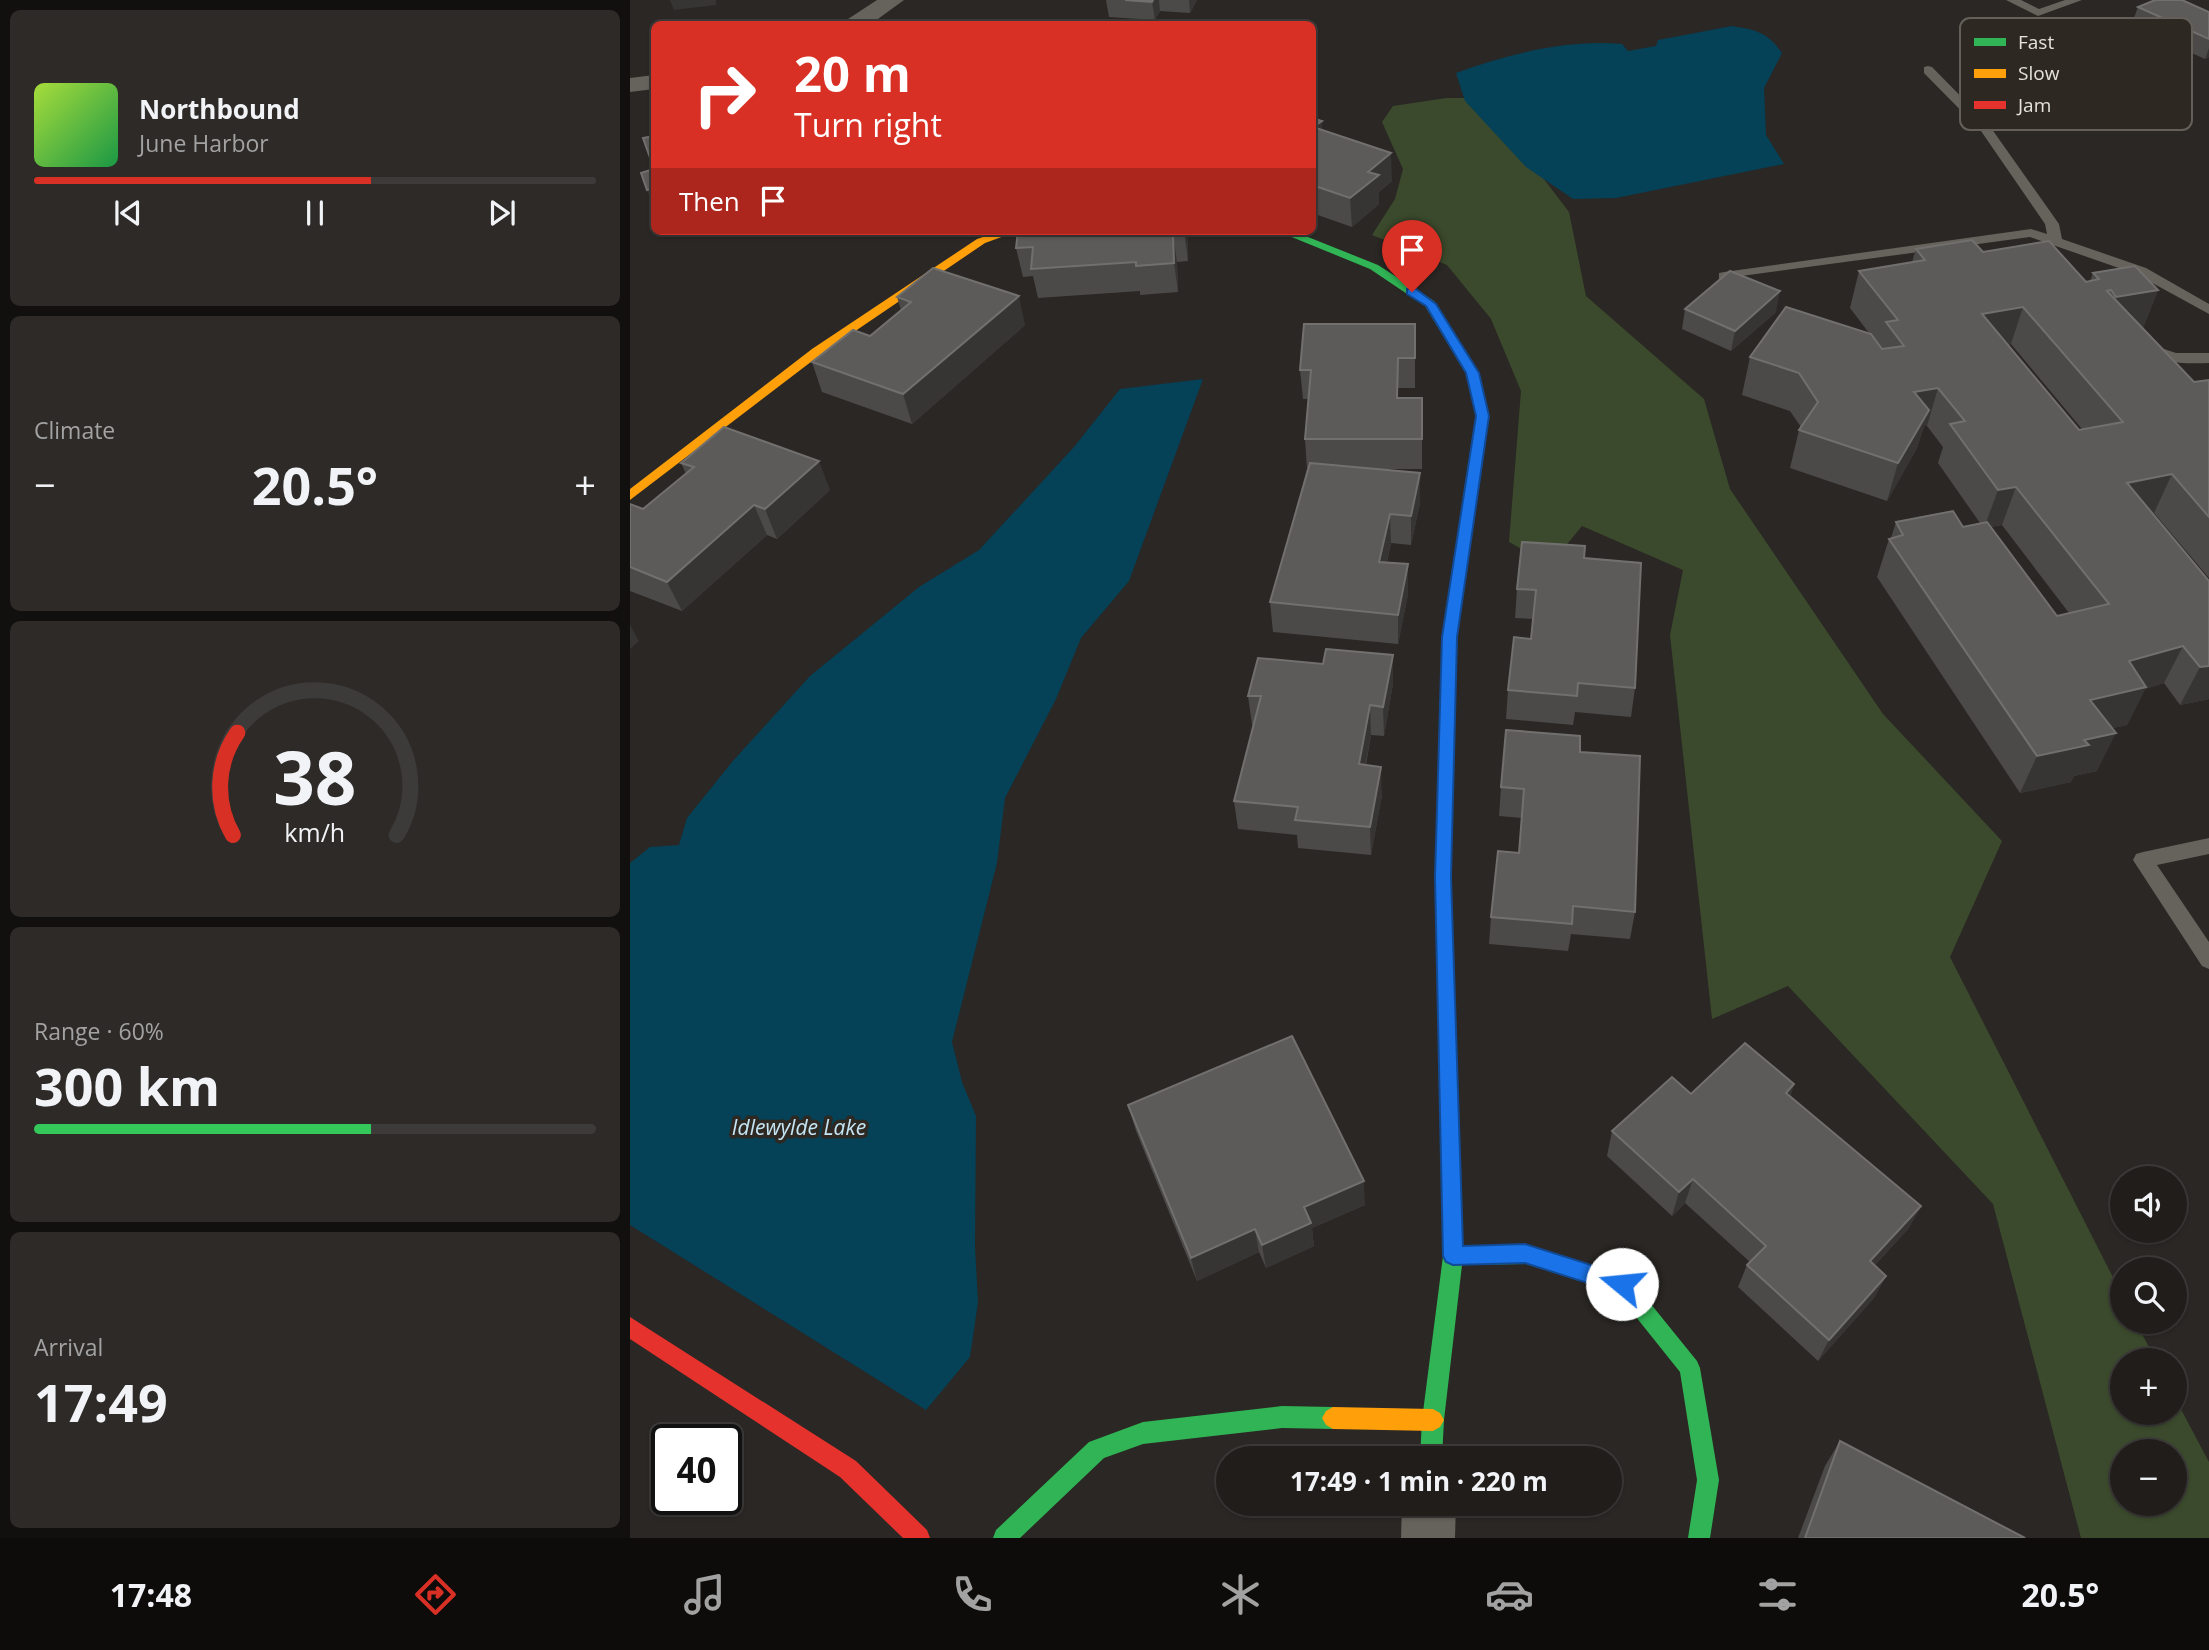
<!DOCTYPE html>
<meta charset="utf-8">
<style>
:root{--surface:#201d1b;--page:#2d2a28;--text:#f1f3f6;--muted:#a2a2a3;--line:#3d3b3a;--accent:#d93025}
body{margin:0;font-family:"Open Sans",sans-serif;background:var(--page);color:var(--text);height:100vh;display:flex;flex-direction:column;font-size:26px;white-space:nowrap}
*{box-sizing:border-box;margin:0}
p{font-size:23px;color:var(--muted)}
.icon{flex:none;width:38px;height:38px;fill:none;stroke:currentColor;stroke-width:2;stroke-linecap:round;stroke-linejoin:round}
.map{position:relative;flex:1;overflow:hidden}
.panel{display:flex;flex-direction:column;gap:10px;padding:10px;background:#12100f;width:630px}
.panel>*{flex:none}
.hud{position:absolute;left:21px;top:21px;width:665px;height:214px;border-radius:10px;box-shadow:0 2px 5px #0004,0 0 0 2px var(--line);background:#d93025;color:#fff;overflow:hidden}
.fabs{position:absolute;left:1480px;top:1166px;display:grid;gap:14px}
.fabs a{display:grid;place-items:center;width:77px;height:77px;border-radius:50%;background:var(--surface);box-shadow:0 2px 5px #0004,0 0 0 2px var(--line);font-size:35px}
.speed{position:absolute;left:21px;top:1424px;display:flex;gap:14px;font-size:35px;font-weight:700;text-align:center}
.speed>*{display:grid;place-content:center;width:91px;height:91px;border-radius:50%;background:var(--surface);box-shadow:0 2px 5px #0004,0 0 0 2px var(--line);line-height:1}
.speed .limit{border:4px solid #111;border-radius:10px;background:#fff;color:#111}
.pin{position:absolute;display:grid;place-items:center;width:60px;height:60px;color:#fff;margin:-72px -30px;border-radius:50% 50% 50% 0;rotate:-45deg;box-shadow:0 0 7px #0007}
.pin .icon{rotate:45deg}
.me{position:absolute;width:77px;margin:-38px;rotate:287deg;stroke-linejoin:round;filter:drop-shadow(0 0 5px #0008)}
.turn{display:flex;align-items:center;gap:24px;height:147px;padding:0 28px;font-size:32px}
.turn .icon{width:91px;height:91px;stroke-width:2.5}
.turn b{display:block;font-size:49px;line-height:60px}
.then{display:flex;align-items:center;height:66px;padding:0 28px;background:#0003;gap:14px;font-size:26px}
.big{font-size:52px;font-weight:700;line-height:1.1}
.panel .widget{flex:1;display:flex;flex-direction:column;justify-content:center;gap:10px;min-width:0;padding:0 24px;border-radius:10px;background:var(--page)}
.panel .dial{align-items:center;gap:0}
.dial svg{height:182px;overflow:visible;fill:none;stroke:var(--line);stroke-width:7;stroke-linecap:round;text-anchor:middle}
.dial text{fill:var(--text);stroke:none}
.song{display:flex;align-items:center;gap:21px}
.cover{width:84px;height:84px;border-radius:10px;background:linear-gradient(135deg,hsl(80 70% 55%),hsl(140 70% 35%))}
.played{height:7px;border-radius:4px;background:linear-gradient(90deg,var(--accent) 60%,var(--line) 60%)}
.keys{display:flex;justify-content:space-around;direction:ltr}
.heat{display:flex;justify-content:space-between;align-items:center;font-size:38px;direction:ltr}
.charge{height:10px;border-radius:5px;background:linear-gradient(90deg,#34c759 60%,var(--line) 0)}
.trip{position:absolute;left:586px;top:1446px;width:406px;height:70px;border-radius:35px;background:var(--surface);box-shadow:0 2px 5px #0004,0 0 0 2px var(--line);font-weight:700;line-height:70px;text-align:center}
.tab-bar{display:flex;height:112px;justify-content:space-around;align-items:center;background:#0d0c0b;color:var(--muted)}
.tab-bar .icon{width:49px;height:49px}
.tab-bar .active{color:var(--accent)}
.tab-bar b{font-size:32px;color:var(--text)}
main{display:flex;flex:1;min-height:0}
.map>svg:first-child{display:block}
.green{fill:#3b4a2c;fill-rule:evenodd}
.water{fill:#054157}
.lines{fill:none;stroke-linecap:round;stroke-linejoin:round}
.lane{fill:#66625c;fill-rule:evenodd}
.street{fill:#66625c;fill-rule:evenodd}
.fast{fill:#30b455;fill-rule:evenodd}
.slow{fill:#ff9f0a;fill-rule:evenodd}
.jam{fill:#e5322d;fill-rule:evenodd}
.wall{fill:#4c4a49;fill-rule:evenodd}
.shaded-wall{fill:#373534}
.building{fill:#5c5b59;stroke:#72706e;stroke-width:2;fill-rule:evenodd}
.route{fill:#1a73e8;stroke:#114b97;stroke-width:2}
.labels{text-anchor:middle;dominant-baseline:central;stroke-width:7;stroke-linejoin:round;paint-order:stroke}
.water-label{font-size:21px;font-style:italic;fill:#c6e6f6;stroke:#2d2821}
.key{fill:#2d2821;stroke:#646059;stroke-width:2}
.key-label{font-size:19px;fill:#e5e2dd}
</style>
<main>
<section class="panel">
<div class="widget">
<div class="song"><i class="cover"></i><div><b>Northbound</b><p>June Harbor</p></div></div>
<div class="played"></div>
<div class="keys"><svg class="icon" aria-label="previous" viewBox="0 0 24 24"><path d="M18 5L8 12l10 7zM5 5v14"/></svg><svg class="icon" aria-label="pause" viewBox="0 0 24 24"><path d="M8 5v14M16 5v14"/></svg><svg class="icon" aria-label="next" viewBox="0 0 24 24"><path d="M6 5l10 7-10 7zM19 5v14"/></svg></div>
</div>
<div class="widget"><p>Climate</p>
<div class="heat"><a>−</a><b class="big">20.5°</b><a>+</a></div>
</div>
<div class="widget dial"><svg viewBox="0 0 100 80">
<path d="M14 69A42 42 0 1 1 86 69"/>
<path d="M14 69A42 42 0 0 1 16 24" stroke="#d93025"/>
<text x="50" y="56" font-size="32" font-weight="700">38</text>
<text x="50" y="72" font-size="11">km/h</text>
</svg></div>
<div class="widget"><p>Range · 60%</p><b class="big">300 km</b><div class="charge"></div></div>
<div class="widget"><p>Arrival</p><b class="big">17:49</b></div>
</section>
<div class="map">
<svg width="1579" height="1538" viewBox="0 0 1579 1538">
<rect width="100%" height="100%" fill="#2a2724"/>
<path class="green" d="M816,98H852L939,212L956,296L1074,399L1100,489L1253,714L1372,841L1320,957L1493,1297V1321H1505L1526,1360H1493V1412H1545V1398L1579,1462V1538H1451L1363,1204L1158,986L1082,1019L1040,635L1053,570L952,526L920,565L879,542L891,391L861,319L817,265L742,235L765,199L773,169L752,122L763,106ZM1493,1451H1545V1503H1493Z"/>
<g class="water">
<path d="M1102,26C1127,30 1137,32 1152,53L1134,88L1136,135L1154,164L986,198L943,199L896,167L835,101L826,73C878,54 937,39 992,44L998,51L1026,46L1028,40Z"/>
<path d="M573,379L499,581L451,638L426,699L375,798L367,863L322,1042L332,1082L346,1116L345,1246L348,1302L340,1357L296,1410L0,1225V863L20,847L49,845L57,818L102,762L180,676L289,587L349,550L444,447L490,389Z"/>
</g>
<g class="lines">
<g class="lane">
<path d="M1376,0H1391L1409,9L1435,0H1452L1408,16Z"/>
<path d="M1298,66L1302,67L1359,125L1429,224L1432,239L1516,268L1579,304V314L1506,274L1400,237L1089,279V273L1094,272L1401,229L1417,234L1415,224L1351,131L1294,73V67Z"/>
<path d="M1516,343L1546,353H1579V363C1557,364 1525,364 1509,347Z"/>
<path d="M1579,838V854L1527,865L1579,942V969L1572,966L1503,860L1506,854L1513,852Z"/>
</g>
<g class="street">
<path d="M247,0H274L241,24H215L218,19Z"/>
<path d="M24,75V89L0,92V78Z"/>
<path d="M772,1503H826L825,1538H771Z"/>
</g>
<g class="fast">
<path d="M647,231H663L748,265L804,301L848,373L858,417L828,619H818L816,615L846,417L836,373L795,306L740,269Z"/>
<path d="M819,1106L826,1108L828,1114L833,1246L896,1244L999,1277L1067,1361L1070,1368L1089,1480L1080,1538H1058L1067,1480L1050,1372L986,1292L896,1264L832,1265L814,1420L812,1458H790L792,1420L813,1256L810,1114L812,1108Z"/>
<path d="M652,1406L703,1407L710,1411L714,1418L710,1425L703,1429L652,1428L513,1444L474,1458L390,1538H363L366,1530L459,1442L513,1422Z"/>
</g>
<g class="slow">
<path d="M371,231H388L355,243L190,355L0,500V489L182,349L347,239Z"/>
<path d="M823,610L830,615L827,637L821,877L828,1114L826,1120L819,1122L812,1120L810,1114L805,877L813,637L816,615Z"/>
<path d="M703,1407L803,1409L810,1413L814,1420L810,1427L803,1431L703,1429L696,1425L692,1418L696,1411Z"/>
</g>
<path class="jam" d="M0,1317L226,1461L297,1530L300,1538H273L210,1477L0,1339Z"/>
</g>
<g class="wall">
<path d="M476,0H567L560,13L530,11L525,20L479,17Z"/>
<path d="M1508,7L1579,12V57L1575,59L1501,26Z"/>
<path d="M682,118L692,130L762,181L749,192V204L722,227L682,213Z"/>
<path d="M388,231H557L558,261L547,262L548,292L510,295V291L408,298L403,276L393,277L386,248Z"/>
<path d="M1286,249L1353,252L1456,282L1460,281L1463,273L1528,290L1513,328L1564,382L1579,380V578L1524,513H1522L1579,581V699L1550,705L1534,683L1515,689L1497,725L1482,728L1467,771L1444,776L1441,782L1390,793L1247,577L1259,539L1261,538L1266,522L1333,527L1350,523L1308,463L1313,447L1297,426H1294L1287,448L1257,501L1160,468L1169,430L1171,427L1160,411L1112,395L1120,357L1239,333L1220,308L1229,271L1282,262ZM1381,344L1452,429L1449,430L1378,345ZM1372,525L1439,613L1427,616L1361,527Z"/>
<path d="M267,297L395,325L282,424L192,392L182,362L240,336L271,310Z"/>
<path d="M1055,309L1146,312L1101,351L1052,329Z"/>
<path d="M785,324V388H768V398H792V469H743L790,473V503L781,545L761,543L757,562L778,564V594L768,644L643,632L640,602L677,469L675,439L679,399H673L670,370Z"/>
<path d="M51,463L200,490L147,539L137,535L52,611L0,591V504L13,509L56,474Z"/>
<path d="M954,558L1005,688L1001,717L945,712L943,725L876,719L878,690L901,639L903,619L885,618L887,589Z"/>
<path d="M763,655V684L754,736L741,735L736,765L752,795L741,855L668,848L667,835L608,829L604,801L624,725H622L618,696L693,664Z"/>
<path d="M950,752L1005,912L1000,939L941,934L938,951L859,944L861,917L889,853L892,818L869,816L871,787Z"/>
<path d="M1164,1084L1160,1097L1291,1206L1278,1229L1245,1265L1256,1276L1244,1298L1188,1361L1108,1287L1117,1265L1120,1262L1055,1203L1042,1216L977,1156L982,1131L1061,1094Z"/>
<path d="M498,1105L735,1205L682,1228L684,1246L636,1268L629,1252L567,1281L506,1131Z"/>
<path d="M1210,1441L1395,1538H1168L1195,1466Z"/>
</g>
<g class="shaded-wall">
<path d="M40,0H86V5L44,10Z"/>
<path d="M523,0H529L530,11L525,20L522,2Z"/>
<path d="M559,0H567L560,13Z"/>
<path d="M1579,48V57L1575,59Z"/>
<path d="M692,121L693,149L683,127Z"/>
<path d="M761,153L762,181L749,192V204L722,227L720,198L738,172Z"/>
<path d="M24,188V208L17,190Z"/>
<path d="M554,231H557L558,261Z"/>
<path d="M543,233L547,262L548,292L544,263Z"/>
<path d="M1528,290L1513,328L1472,334L1486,297Z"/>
<path d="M1150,291L1146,312L1101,351L1105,331Z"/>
<path d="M389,296L395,325L282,424L273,394Z"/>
<path d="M1393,307L1381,344L1340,351L1352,314Z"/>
<path d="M1308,388L1297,426H1294L1287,448L1257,501L1268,463L1284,392Z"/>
<path d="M189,461L200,490L147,539L135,509Z"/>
<path d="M790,473V503L781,545V516Z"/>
<path d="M1542,474L1524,513L1480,521L1497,483Z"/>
<path d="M1386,487L1372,525L1354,528L1368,490Z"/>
<path d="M124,505L137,535L52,611L37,582Z"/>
<path d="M760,514L761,543L750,591L749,562Z"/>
<path d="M778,564V594L768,644V615Z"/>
<path d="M0,625L9,641L0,649Z"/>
<path d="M1553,646L1534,683L1515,689L1497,725L1442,737L1460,700L1499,661Z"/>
<path d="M763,655V684L754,736L753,707Z"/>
<path d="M1579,666V699L1550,705L1570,667Z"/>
<path d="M740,705L741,735L730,793L729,764Z"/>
<path d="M1486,733L1467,771L1444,776L1441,782L1390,793L1407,756L1454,740Z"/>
<path d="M751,767L752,795L741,855L740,827Z"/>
<path d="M1164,1084L1155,1110L1156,1093Z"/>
<path d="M1063,1179L1055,1203L1042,1216L1049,1192Z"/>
<path d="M734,1181L735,1205L682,1228L684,1246L636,1268L632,1245L674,1207Z"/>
<path d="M1291,1206L1278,1229L1228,1283L1240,1261Z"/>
<path d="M625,1229L629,1252L567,1281L561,1258Z"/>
<path d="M1256,1276L1244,1298L1188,1361L1199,1340Z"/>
</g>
<g class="building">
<path d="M495,0H523L522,2Z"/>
<path d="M1525,0H1552L1579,12V39L1508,7Z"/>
<path d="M682,118L692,121L683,127L761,153L738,172L749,175L720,198L682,185V177L685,175L682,174Z"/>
<path d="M24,136V188L17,190L11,173L24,169L13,138Z"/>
<path d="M388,231H554V232L543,233L544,263L506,266V262L401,269L403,247L386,248Z"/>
<path d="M1342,240L1353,252L1419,241L1456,282L1469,279L1463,273L1505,266L1528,290L1486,297L1481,290L1477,291L1564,382L1579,380V517L1542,474L1497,483L1579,581V666L1570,667L1553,646L1499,661L1516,687L1460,700L1486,733L1454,740L1459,745L1407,756L1259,539L1273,535L1266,522L1323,511L1333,527L1357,522L1427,616L1479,604L1386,487L1368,490L1320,424L1335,421L1308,388L1284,392L1299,410L1268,463L1169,430L1188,402L1169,373L1120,357L1156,307L1241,334L1252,349L1274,346L1256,322L1268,320L1229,271L1295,260L1286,249ZM1393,307L1493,422L1449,430L1352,314Z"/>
<path d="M303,268L389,296L273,394L182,362L223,330L240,336L281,302L267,297Z"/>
<path d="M1100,271L1150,291L1105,331L1055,309Z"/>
<path d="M674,324H785V358H768L767,398H792V439H675L681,370H670Z"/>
<path d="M94,427L189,461L135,509L124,505L37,582L0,567V504L13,509L64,467L51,463Z"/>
<path d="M680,463L790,473L781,516L760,514L749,562L778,564L768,615L640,602Z"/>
<path d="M892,542L955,546L954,558L1011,563L1005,688L948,683L947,696L878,690L884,637L901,639L906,590L887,589Z"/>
<path d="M696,649L763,655L753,707L740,705L729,764L751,767L740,827L665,820L668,807L604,801L631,696H618L628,658L693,664Z"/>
<path d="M876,730L950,736V752L1010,756L1005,912L943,906L942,924L861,917L868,851L889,853L894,789L871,787Z"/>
<path d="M662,1036L734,1181L674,1207L681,1223L632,1245L625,1229L561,1258L498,1105Z"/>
<path d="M1115,1043L1164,1084L1156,1093L1291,1206L1240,1261L1256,1276L1199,1340L1117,1265L1136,1246L1063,1179L1049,1192L982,1131L1042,1077L1061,1094Z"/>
<path d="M1210,1441L1395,1538H1175Z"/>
</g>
<path class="route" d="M777,289H786L806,304L849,373L859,416L827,637L821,877L833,1246L895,1244L999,1277L1002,1284L999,1291L992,1294L895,1263L823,1265L816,1262L813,1256L805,877L812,637L846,416L836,373L796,306L777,294Z"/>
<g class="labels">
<g class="water-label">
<text x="169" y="1127">Idlewylde Lake</text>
</g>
</g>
<rect x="1330" y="18" width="232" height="112" rx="10" class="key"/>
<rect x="1344" y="38" width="32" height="8" fill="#30b455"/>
<rect x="1344" y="69" width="32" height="9" fill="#ff9f0a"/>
<rect x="1344" y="101" width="32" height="8" fill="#e5322d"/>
<g class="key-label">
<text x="1388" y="49">Fast</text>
<text x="1388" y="80">Slow</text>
<text x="1388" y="112">Jam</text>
</g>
</svg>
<div class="fabs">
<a><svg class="icon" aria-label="sound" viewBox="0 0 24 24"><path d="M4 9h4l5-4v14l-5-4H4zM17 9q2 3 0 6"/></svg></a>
<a><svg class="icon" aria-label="search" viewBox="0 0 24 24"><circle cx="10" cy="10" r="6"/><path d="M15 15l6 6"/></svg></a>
<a>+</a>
<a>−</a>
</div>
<div class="speed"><div class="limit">40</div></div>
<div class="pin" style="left:782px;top:292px;background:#d93025"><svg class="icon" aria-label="arrive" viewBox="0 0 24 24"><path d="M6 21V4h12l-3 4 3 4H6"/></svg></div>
<svg class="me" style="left:992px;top:1284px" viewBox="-20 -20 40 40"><circle r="19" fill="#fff"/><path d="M0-13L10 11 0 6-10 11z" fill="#1a73e8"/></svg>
<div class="trip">17:49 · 1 min · 220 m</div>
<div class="hud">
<div class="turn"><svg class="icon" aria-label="right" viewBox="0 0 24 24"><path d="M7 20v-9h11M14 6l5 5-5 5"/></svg><div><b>20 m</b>Turn right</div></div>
<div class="then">Then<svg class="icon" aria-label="arrive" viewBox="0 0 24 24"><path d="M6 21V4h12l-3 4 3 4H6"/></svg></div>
</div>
</div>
</main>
<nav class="tab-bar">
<b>17:48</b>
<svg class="icon active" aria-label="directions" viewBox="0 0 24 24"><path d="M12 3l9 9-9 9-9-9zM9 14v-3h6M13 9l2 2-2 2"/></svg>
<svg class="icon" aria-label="music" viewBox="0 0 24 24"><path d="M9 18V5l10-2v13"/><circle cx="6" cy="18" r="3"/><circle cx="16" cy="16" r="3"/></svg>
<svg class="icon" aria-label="phone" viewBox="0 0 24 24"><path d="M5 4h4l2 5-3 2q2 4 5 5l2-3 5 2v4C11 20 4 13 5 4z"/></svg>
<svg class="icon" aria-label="climate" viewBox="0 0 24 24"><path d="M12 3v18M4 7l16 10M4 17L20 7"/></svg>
<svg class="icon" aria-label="car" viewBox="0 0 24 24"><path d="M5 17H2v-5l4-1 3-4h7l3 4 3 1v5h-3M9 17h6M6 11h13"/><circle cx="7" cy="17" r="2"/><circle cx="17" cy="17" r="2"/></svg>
<svg class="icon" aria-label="filters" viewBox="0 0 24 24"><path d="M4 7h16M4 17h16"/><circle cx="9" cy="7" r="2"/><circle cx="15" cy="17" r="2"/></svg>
<b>20.5°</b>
</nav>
